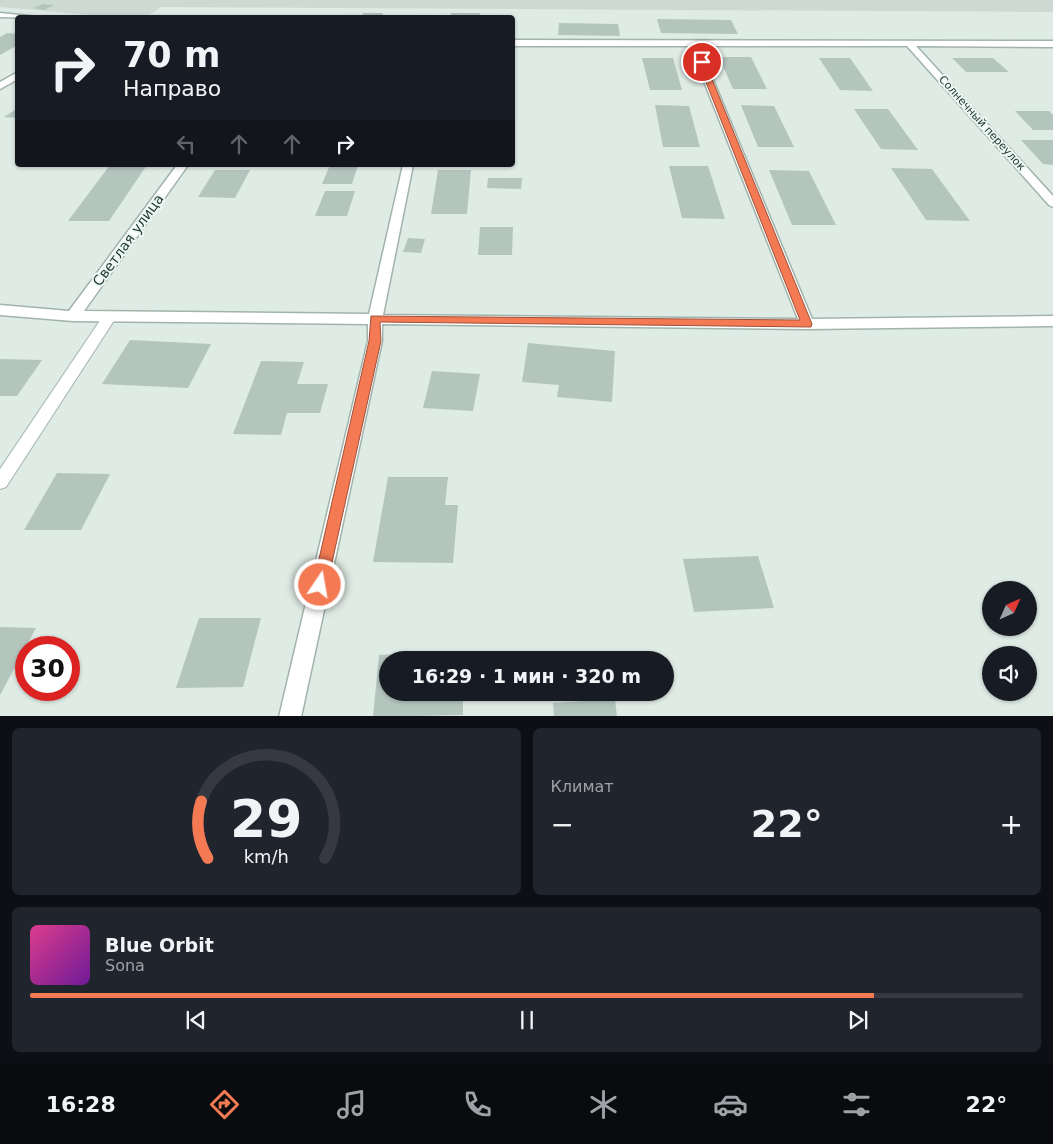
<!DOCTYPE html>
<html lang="ru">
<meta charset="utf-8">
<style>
:root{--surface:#171b24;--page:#20242c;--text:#f1f3f6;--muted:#9ea1a6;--line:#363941;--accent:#f47a54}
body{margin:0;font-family:"DejaVu Sans",sans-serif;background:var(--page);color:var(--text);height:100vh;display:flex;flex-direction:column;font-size:19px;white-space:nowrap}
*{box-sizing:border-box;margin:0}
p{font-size:16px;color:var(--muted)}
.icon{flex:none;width:28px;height:28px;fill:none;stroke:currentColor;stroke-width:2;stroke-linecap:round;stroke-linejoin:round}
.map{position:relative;height:716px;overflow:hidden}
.sheet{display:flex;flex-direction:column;gap:12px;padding:12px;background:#0d0f14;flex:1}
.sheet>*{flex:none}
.banner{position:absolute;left:15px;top:15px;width:500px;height:152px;border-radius:5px;box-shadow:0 1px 4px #0004;background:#171b24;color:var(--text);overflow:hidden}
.needle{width:32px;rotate:45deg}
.buttons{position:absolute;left:982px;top:581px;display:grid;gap:10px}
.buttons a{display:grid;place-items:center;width:55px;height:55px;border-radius:50%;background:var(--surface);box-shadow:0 1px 4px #0004;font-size:25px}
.speed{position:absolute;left:15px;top:636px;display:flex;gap:10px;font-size:25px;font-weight:700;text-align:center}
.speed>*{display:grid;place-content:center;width:65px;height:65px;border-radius:50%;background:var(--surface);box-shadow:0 1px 4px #0004;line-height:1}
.speed .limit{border:8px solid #d22;background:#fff;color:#111}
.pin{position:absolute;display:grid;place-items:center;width:42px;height:42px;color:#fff;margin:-21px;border:2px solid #fff;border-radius:50%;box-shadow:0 1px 5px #0007}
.me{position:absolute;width:55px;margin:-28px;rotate:12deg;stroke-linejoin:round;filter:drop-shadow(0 0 4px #0008)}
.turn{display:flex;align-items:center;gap:18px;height:105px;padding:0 25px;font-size:22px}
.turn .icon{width:65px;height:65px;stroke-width:2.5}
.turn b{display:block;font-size:35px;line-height:42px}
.lanes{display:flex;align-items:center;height:48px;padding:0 25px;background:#0003;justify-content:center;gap:25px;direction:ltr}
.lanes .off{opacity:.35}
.big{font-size:38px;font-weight:700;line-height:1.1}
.sheet .tile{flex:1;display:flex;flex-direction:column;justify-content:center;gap:8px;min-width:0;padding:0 18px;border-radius:8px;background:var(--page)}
.sheet .dial{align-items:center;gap:0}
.dial svg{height:130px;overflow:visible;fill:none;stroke:var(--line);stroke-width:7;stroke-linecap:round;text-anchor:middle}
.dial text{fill:var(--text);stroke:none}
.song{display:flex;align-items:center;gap:15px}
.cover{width:60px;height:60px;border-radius:8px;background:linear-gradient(135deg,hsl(330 70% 55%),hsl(280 70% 35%))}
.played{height:5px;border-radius:2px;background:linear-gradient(90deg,var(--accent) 85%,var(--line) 85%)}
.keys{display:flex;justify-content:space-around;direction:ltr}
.heat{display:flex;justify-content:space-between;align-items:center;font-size:28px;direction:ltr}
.sheet .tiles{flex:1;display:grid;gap:12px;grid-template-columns:1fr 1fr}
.tile:last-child{grid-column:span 2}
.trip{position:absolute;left:379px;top:651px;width:295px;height:50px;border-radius:25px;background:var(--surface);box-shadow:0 1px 4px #0004;font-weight:700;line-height:50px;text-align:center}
.dock{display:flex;height:80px;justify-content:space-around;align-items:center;background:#090b0e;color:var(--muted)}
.dock .icon{width:35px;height:35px}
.dock .active{color:var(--accent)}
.dock b{font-size:22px;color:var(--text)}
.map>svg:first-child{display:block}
.built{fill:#cddad4}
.building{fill:#b4c5be}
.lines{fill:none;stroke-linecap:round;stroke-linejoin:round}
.lane-casing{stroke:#a2b3ac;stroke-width:2}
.street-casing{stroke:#a2b3ac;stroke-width:3}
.lane{fill:#fff;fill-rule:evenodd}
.street{fill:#fff;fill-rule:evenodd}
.route{fill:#f47a54;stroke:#9f4f37}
.labels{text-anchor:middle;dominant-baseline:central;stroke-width:4;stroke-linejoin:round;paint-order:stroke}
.far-street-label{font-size:11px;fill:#203b33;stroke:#eff7f3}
.street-label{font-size:14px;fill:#203b33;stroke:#eff7f3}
</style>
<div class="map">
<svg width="1053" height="717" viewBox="0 0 1053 717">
<rect width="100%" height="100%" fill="#dfebe5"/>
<path class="built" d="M0,0H1053V12L161,7L146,17L126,18L0,7Z"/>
<g class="building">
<path d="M43,4L54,5L44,10L33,8Z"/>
<path d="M363,13H383L382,18H361Z"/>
<rect x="451" y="13" width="29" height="5"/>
<path d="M657,19L731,20L738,34L661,33Z"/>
<path d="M559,23L618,24L620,36L558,35Z"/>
<path d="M7,33L18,34V45L0,55V37Z"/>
<path d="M719,57H751L767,89H733Z"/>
<path d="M642,58H673L682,90H650Z"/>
<path d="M819,58H850L873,91L840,90Z"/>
<path d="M952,58H993L1009,72H966Z"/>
<path d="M655,105L689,106L700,147H663Z"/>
<path d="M741,105L774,106L794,147H758Z"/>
<path d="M18,108V118L4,117Z"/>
<path d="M854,109H888L918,150L881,149Z"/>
<path d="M1015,111H1049L1053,115V130H1033Z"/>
<path d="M1021,140H1053V165L1043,164Z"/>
<path d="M110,165H147L109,221H68Z"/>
<path d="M330,165H358L352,184H322Z"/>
<path d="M669,166H708L725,219L682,218Z"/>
<path d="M891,168L932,169L970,221L926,220Z"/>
<path d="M215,170H250L235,198L198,197Z"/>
<path d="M438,170H471L467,214H431Z"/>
<path d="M769,170L809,171L836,225H792Z"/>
<path d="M488,178H522L521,189L487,188Z"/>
<path d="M325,191H355L347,216H315Z"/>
<path d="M480,227H513L512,255H478Z"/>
<path d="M408,238L425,239L421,253L403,252Z"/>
<path d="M130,340L211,344L188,388L102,384Z"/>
<path d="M528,343L615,351L612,402L557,397L559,385L522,382Z"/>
<path d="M0,359L42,360L17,396H0Z"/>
<path d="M261,361L304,362L297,384H328L320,413H287L281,435L233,434Z"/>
<path d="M432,371L480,374L473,411L423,408Z"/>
<path d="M57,473L110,474L81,530H24Z"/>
<path d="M388,477H448L445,505H458L453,563L373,562Z"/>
<path d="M758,556L774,608L694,612L683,559Z"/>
<path d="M199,618H261L243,687L176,688Z"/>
<path d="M0,627L36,628L0,695Z"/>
<path d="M464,651L463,660H388V692H463V715L373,717L379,655Z"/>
<path d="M615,699L617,717H554L553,703Z"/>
</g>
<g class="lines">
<defs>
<path id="lane" d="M110,312L115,313L116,316L115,319L6,487L0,489V469L105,313Z"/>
<g id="street">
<path d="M0,13L30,16L34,18L0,17Z"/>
<path d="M512,40L1053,41V47L916,46L1053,196V207L1049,205L907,46H699L812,319L1053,316V326L807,329L382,324V341L301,717H279L368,341V324L73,321L0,315V305L69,311L177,165H188L84,311L369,314L403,165H413L383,315L798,319L690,46H512Z"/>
<path d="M18,72V79L0,89V82Z"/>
</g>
</defs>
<use href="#lane" class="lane-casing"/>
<use href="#street" class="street-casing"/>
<use href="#lane" class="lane"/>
<use href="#street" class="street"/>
</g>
<path class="route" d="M702,60L705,62L812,324L811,327L380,322L381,341L327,585L325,590L320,592L315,590L313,585L369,341L371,316L800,320L698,62Z"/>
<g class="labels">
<g class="far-street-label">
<text transform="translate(982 123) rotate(48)">Солнечный переулок</text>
</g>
<g class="street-label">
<text transform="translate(128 240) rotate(-54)">Светлая улица</text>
</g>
</g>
</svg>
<div class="buttons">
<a><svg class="needle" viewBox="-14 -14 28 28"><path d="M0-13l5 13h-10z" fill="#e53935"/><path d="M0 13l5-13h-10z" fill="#9ea1a6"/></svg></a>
<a><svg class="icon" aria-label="sound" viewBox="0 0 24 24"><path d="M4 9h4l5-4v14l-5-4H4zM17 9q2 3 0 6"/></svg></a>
</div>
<div class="speed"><div class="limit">30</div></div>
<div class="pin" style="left:702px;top:62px;background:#d93025"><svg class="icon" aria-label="arrive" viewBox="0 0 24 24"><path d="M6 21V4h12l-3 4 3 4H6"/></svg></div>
<svg class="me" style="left:320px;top:585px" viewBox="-20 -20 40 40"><circle r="17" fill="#f47a54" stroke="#fff" stroke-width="3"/><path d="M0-11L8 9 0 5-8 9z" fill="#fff"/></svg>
<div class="trip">16:29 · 1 мин · 320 m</div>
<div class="banner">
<div class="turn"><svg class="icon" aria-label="right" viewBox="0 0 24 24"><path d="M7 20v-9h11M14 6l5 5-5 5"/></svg><div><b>70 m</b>Направо</div></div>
<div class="lanes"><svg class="icon off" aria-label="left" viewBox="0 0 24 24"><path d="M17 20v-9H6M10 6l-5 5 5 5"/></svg><svg class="icon off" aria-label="ahead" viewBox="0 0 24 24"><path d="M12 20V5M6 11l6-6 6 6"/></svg><svg class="icon off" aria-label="ahead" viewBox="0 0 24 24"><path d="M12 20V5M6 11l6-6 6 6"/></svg><svg class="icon" aria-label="right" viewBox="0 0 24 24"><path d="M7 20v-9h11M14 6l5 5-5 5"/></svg></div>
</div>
</div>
<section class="sheet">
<div class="tiles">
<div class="tile dial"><svg viewBox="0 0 100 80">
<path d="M14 69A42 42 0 1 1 86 69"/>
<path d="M14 69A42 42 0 0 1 10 34" stroke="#f47a54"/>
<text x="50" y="56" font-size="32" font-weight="700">29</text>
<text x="50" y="72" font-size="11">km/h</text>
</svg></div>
<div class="tile"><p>Климат</p>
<div class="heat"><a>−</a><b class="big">22°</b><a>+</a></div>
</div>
<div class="tile">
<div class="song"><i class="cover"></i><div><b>Blue Orbit</b><p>Sona</p></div></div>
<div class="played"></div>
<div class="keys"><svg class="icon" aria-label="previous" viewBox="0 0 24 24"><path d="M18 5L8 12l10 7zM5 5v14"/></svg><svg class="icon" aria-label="pause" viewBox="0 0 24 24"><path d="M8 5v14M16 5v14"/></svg><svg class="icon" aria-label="next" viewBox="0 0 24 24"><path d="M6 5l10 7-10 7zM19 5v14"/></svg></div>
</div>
</div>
</section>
<nav class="dock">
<b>16:28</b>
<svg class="icon active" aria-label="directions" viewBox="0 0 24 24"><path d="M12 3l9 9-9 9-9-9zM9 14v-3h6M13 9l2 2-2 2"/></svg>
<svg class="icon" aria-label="music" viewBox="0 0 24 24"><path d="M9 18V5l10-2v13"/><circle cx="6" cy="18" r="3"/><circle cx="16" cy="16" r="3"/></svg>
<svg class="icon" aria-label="phone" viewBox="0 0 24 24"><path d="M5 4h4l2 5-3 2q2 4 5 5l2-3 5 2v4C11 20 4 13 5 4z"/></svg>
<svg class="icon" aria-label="climate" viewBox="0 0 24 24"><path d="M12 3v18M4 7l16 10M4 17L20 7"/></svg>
<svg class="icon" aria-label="car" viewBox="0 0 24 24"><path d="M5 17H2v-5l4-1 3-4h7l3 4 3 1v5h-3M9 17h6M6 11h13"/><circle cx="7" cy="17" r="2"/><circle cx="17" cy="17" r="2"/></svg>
<svg class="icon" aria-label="filters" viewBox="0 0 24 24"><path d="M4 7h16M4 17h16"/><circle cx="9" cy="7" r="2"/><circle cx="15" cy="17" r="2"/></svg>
<b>22°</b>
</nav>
